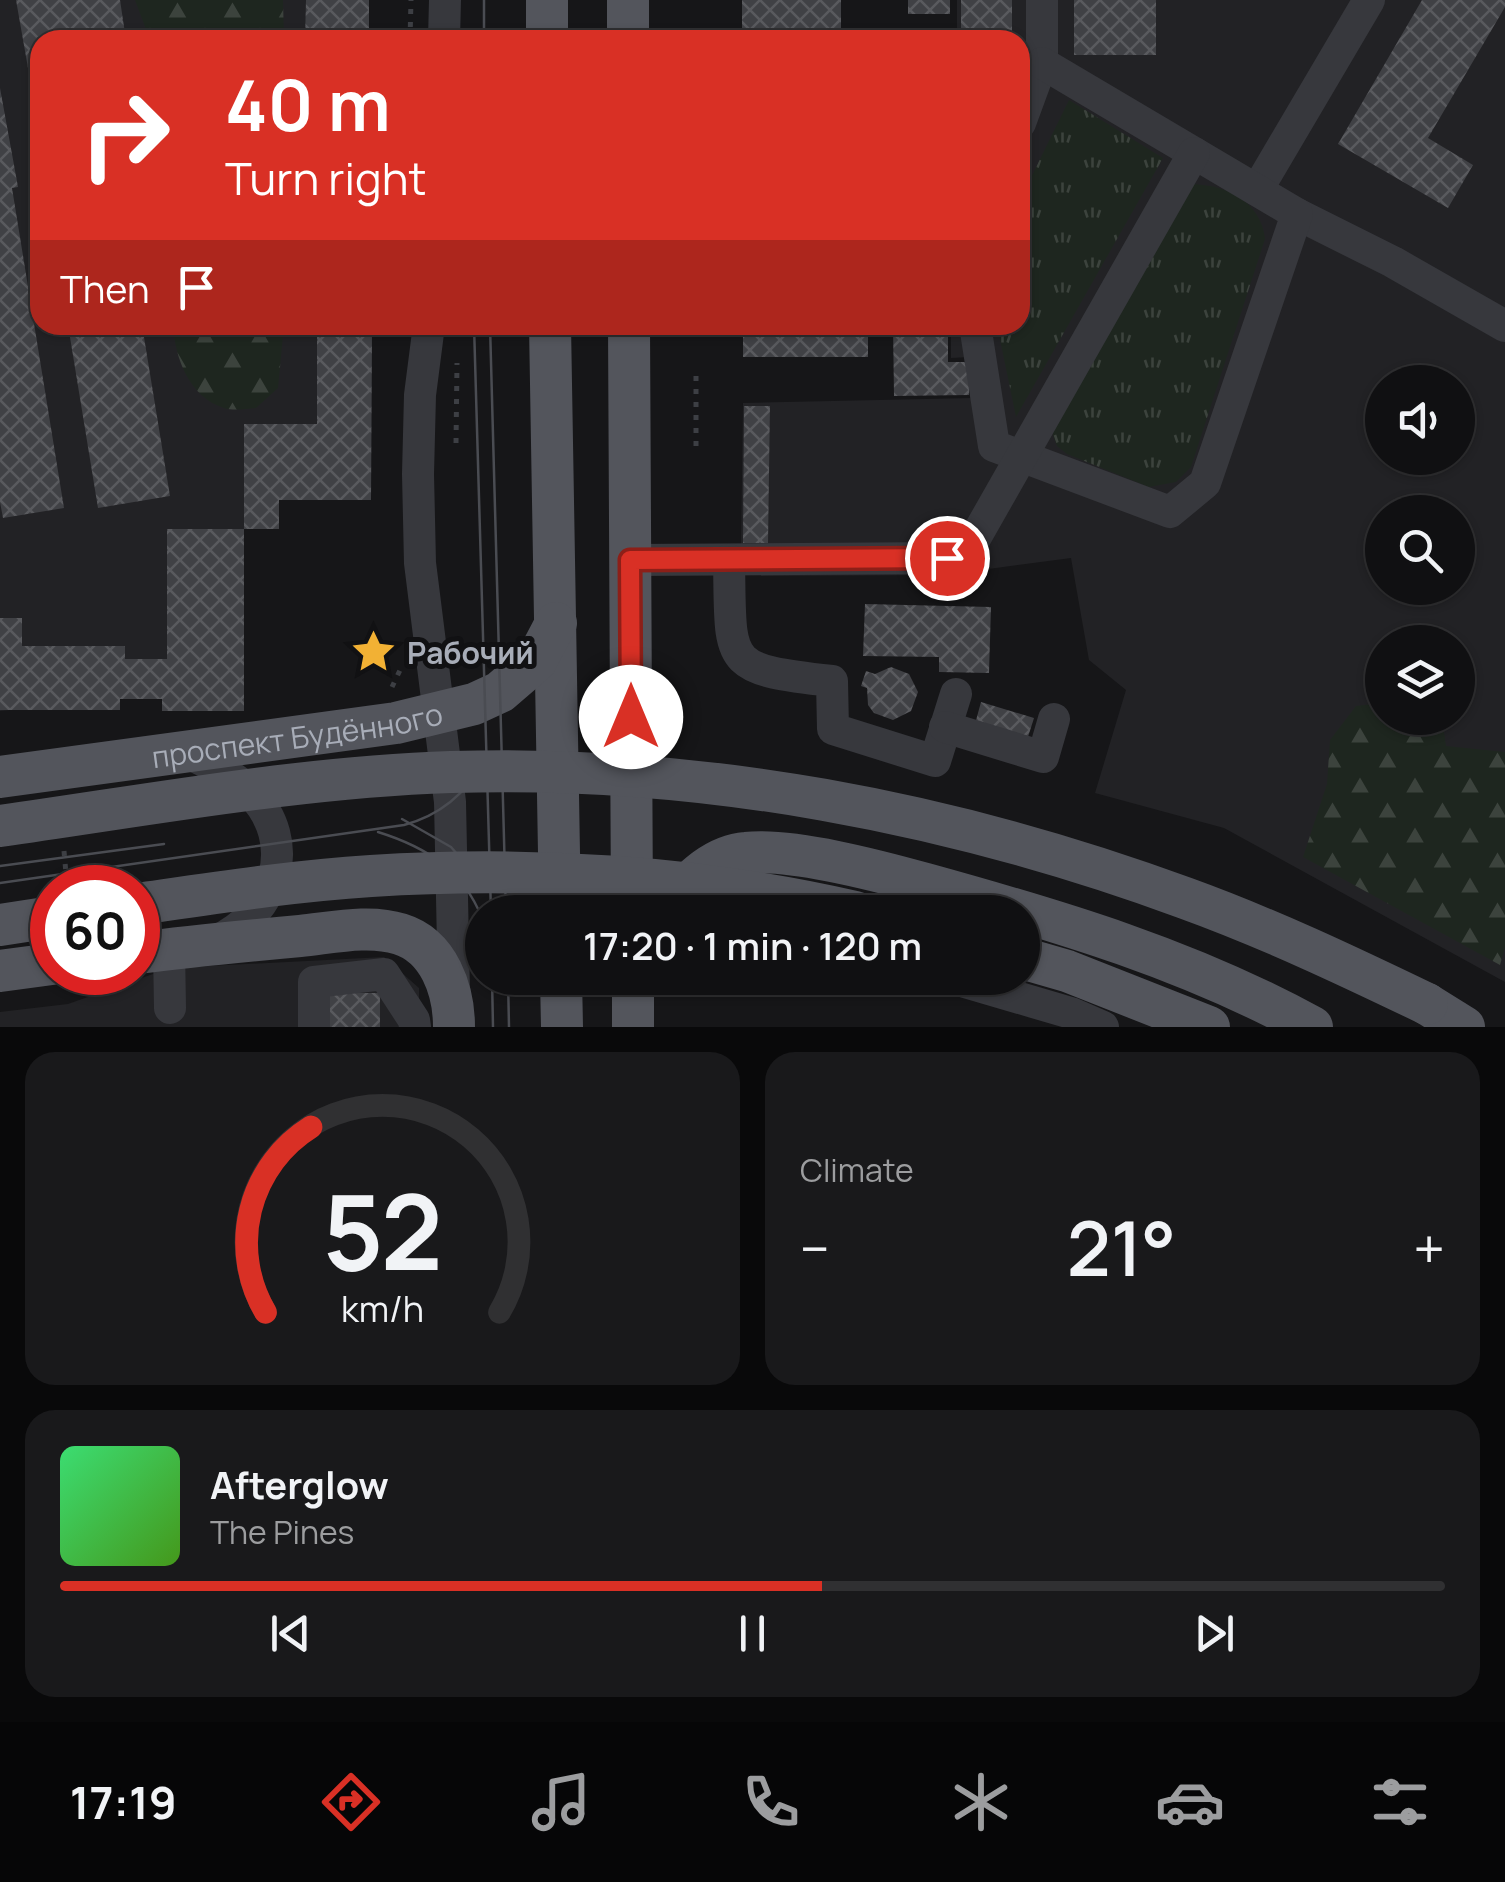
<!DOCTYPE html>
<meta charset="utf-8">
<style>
:root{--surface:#101012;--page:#19191b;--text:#f1f3f6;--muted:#9c9d9f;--line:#303032;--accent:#d93025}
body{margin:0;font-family:Manrope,sans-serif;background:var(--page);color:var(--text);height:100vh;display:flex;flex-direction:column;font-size:38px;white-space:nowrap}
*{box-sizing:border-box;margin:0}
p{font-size:32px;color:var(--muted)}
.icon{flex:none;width:55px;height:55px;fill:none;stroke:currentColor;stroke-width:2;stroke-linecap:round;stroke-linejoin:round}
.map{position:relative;height:1027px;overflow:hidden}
.side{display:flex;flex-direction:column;gap:25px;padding:25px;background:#09090a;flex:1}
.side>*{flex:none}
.banner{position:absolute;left:30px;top:30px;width:1000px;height:305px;border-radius:30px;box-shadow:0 2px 8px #0004,0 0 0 2px var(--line);background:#d93025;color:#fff;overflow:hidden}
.tools{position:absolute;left:1365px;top:365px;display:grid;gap:20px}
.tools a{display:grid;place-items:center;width:110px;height:110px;border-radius:50%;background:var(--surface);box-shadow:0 2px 8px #0004,0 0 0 2px var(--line);font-size:50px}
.speed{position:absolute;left:30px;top:865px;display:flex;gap:20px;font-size:50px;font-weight:700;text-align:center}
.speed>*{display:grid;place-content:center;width:130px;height:130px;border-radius:50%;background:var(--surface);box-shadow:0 2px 8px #0004,0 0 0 2px var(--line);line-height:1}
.speed .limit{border:15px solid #d22;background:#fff;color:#111}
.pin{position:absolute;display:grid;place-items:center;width:85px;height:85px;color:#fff;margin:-42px;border:5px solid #fff;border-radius:50%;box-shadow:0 2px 10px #0007}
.me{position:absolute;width:110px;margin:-55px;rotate:0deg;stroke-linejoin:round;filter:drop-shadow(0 0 8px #0008)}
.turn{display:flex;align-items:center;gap:35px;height:210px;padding:0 30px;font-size:45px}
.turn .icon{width:130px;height:130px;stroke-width:2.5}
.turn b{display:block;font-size:70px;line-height:85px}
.then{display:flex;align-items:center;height:95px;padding:0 30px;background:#0003;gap:20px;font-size:38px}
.big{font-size:75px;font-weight:600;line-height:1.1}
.side .card{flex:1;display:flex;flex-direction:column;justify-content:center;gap:15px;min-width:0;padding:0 35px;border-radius:30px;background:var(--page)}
.side .dial{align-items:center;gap:0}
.dial svg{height:260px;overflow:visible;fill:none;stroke:var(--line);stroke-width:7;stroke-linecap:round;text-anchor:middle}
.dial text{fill:var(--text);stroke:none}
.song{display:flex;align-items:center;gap:30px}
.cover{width:120px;height:120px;border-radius:15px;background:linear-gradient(135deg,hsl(140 70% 55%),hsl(100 70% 35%))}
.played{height:10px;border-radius:5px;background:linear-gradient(90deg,var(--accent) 55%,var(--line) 55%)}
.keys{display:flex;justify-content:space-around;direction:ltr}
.heat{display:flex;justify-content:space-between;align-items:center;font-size:55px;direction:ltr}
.side .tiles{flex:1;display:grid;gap:25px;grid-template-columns:1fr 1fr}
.card:last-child{grid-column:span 2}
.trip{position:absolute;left:465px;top:895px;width:575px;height:100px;border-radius:50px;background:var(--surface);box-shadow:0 2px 8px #0004,0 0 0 2px var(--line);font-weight:600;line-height:100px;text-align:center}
.dock{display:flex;height:160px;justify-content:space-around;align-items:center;background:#060607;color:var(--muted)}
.dock .icon{width:70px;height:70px}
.dock .on{color:var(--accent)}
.dock b{font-size:45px;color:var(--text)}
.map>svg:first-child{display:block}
.built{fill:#222225;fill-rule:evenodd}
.grass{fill:url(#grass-tufts)}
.forest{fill:url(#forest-firs)}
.building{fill:url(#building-cross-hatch)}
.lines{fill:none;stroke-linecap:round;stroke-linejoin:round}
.path{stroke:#3d3f44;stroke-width:5;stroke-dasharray:5 8;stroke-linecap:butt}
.minor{stroke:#37383d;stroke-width:32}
.major{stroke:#53555c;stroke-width:42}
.tram{stroke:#4a4c52;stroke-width:2.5}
.major-bridge{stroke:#53555c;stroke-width:42}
.route-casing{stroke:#8d1f18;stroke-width:25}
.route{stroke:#d93025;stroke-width:18}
.labels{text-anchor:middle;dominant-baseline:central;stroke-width:10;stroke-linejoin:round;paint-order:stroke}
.poi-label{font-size:30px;font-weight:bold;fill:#a8adb8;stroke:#111113;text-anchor:start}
.street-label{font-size:30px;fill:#a8adb8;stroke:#111113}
</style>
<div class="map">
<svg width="1505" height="1027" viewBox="0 0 1505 1027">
<defs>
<pattern id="grass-tufts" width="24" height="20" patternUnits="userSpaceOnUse" patternTransform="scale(2.5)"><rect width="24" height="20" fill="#1e261f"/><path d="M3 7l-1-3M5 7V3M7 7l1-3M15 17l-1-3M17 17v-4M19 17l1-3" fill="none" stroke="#3c433d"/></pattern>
<pattern id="forest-firs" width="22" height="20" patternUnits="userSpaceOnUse" patternTransform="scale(2.5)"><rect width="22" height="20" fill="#1e261f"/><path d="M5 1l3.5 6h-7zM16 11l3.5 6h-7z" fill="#3c433d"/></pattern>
<pattern id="building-cross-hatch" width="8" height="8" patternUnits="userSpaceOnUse" patternTransform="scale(2.5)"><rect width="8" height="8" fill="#404145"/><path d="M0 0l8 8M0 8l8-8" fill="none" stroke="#595a5e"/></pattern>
</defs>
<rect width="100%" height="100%" fill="#161618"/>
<g class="built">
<path d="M0,0H369V40H40V325H372L371,500H279V529H244V711H162V699H121L0,711Z"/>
<path d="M957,0H1505V982L1224,828L1095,793L1126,690L1089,660L1071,558L944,575L761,576V547L741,546L743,403L972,398L970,357L951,358V325H1020V40H957ZM1382,382H1458V458H1382ZM1382,512H1458V588H1382ZM1382,642H1458V718H1382Z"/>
<path d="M384,957L419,988V1027H0V1012L68,1004L170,968Z"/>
</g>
<g class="grass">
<path d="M1069,100L1163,158L1016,417L997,325H1020V200Z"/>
<path d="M1192,184C1227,185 1261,202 1265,239L1191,467L1176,482L1149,487L1067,454L1057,446L1051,430Z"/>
</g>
<g class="forest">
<path d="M135,0H283L284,40H150Z"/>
<path d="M173,325H284L278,388L256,408C246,409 233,411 224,408C189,397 175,358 173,325Z"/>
<path d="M1382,703V718H1442L1446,746L1505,752V947L1500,965L1303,857L1327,784L1330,740L1356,706Z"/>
</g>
<g class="building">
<path d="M16,0H120L126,40H40V136Z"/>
<path d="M306,0H369V40H305Z"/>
<rect x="742" y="0" width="99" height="40"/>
<rect x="908" y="0" width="42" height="14"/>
<rect x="961" y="0" width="51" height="40"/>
<rect x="1074" y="0" width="82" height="55"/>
<path d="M1422,0H1505V7L1428,138L1473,165L1448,208L1338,144Z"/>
<path d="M0,88L18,187L12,188L64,508L3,518L0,502Z"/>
<path d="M68,325H142L170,496L98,508Z"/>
<path d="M317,325H372L371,500H279V529H244V711H162V699H120V710H0V618H22V646H125V659H167V529H244V424H317Z"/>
<rect x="743" y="325" width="125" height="32"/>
<path d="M893,325H948V362H969V395L894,396Z"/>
<path d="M744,406H770L768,543H743Z"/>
<path d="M865,604L991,607L989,673L939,672V657L863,656Z"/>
<path d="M891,667L909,674L918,692L911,711L893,720L874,713L868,705L867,688L861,686L866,671L875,674Z"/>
<path d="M981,702L1034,718L1027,740L975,724Z"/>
<path d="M325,993H380V1027H324Z"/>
</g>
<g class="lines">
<g class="path">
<path d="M410,40L411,0"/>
<path d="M696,376V450"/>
<path d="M456,443L457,363"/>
<path d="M392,687L402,666"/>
<path d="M64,851L67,885"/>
</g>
<g class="minor">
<path d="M444,40L445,0"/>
<path d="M1020,123L1042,63V0"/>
<path d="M1257,190L1369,0"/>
<path d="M1297,214L1393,262L1505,326"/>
<path d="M429,325L420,395L418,474L420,563L450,802L454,993"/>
<path d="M975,325L994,446L1170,512L1205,483L1297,214L1042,63"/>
<path d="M630,560L947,558L970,547L1194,153"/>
<path d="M729,560C731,665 722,669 832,681L833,729L935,761L956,694"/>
<path d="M945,727L1043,757L1054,719"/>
<path d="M183,751C206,762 231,773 250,792C300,843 276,913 216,941"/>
<path d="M915,912L917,882"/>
<path d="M169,949L170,1008"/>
<path d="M951,978L1071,1013L1103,1027"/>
<path d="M314,1027V982L384,974L414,1020L415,1027"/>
</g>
<g class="major">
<path d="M628,0V40"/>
<path d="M547,40V0"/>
<path d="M550,325L560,912"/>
<path d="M629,325L632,912"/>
<path id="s1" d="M0,777L396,723L474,704L500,692L536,661L556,623"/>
<path d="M660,912C685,888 709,856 746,853C793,848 879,871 926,884C1060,921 1190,960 1312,1027"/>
<path d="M0,925L52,917"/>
<path d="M138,953C191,946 245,941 300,936C331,933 369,924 400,934C439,946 454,990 454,1027"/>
<path d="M1022,958L1067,971L1209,1027"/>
<path d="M0,971L52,964"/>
<path d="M561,978L562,1027"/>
<path d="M633,978V1027"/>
<path d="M1427,1004L1464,1027"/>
</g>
<g class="tram">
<path d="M484,0V40"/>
<path d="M474,325L491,912"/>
<path d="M490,325L506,912"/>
<path d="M402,819L451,847L489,891"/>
<path d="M378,832C426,847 463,870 482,918"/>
<path d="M0,866L164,844"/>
<path d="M0,883L404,825C441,815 468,792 485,758"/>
<path d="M492,978L493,1027"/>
<path d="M508,978L509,1027"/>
</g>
<g class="major-bridge">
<path d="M0,826C149,805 300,777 451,772C700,764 951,812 1185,898C1268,928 1348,966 1427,1004"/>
<path d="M138,904C215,893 293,881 371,876C531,866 699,876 855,912"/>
</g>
</g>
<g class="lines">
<defs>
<path id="route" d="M631,717L630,560L947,558"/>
</defs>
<use href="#route" class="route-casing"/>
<use href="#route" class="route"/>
</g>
<defs>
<symbol id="sight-bare" viewBox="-9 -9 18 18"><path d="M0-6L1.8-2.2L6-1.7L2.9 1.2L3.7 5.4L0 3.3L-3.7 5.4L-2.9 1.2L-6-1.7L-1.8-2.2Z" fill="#f2b134" stroke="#111113" stroke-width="2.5" paint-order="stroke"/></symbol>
</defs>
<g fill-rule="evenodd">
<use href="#sight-bare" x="342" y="620" width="63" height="63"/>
</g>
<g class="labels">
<g class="poi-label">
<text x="407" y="652">Рабочий</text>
</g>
<g class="street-label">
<text stroke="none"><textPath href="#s1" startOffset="300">проспект Будённого</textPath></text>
</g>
</g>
</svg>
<div class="tools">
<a><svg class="icon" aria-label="sound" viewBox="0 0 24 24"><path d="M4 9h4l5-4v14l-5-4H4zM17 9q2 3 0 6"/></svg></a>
<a><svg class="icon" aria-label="search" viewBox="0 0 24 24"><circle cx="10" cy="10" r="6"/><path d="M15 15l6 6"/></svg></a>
<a><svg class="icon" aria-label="layers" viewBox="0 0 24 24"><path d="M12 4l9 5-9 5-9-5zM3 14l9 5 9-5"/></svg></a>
</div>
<div class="speed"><div class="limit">60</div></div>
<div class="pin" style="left:947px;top:558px;background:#d93025"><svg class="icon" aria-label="arrive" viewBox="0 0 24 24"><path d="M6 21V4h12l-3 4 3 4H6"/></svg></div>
<svg class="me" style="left:631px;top:717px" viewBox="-20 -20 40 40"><circle r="19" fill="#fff"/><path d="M0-13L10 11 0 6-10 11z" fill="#d93025"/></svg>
<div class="trip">17:20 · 1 min · 120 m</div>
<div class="banner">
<div class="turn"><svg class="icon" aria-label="right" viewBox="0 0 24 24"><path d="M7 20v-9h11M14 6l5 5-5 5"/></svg><div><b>40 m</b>Turn right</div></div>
<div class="then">Then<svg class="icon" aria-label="arrive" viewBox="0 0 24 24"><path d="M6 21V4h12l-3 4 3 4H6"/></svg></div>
</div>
</div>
<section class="side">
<div class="tiles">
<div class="card dial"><svg viewBox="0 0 100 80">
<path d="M14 69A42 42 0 1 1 86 69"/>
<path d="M14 69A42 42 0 0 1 28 12" stroke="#d93025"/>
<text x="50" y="56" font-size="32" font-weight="700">52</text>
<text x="50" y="72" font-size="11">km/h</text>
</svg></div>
<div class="card"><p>Climate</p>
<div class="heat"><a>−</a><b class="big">21°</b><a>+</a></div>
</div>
<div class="card">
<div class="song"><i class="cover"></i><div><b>Afterglow</b><p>The Pines</p></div></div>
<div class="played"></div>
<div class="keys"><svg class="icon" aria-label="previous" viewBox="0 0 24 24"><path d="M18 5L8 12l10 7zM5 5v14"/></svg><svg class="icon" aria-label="pause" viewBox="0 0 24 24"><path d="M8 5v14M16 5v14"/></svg><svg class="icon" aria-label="next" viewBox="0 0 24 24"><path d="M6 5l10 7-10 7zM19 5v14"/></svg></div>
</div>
</div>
</section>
<nav class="dock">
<b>17:19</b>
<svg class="icon on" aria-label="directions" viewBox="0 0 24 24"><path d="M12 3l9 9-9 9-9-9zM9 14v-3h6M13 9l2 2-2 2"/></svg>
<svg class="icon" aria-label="music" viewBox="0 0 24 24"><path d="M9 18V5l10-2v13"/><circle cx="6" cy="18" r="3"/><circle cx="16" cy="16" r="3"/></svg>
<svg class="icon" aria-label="phone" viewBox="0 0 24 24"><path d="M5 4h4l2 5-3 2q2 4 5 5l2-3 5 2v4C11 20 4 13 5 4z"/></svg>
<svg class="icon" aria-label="climate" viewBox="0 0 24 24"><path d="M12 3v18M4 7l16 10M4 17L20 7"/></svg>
<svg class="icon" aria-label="car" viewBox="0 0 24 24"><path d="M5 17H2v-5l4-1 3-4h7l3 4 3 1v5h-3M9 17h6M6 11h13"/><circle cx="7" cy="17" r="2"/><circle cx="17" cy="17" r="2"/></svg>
<svg class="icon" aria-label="filters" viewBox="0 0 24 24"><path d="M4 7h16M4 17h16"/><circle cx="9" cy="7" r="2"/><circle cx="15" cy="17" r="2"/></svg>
</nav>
